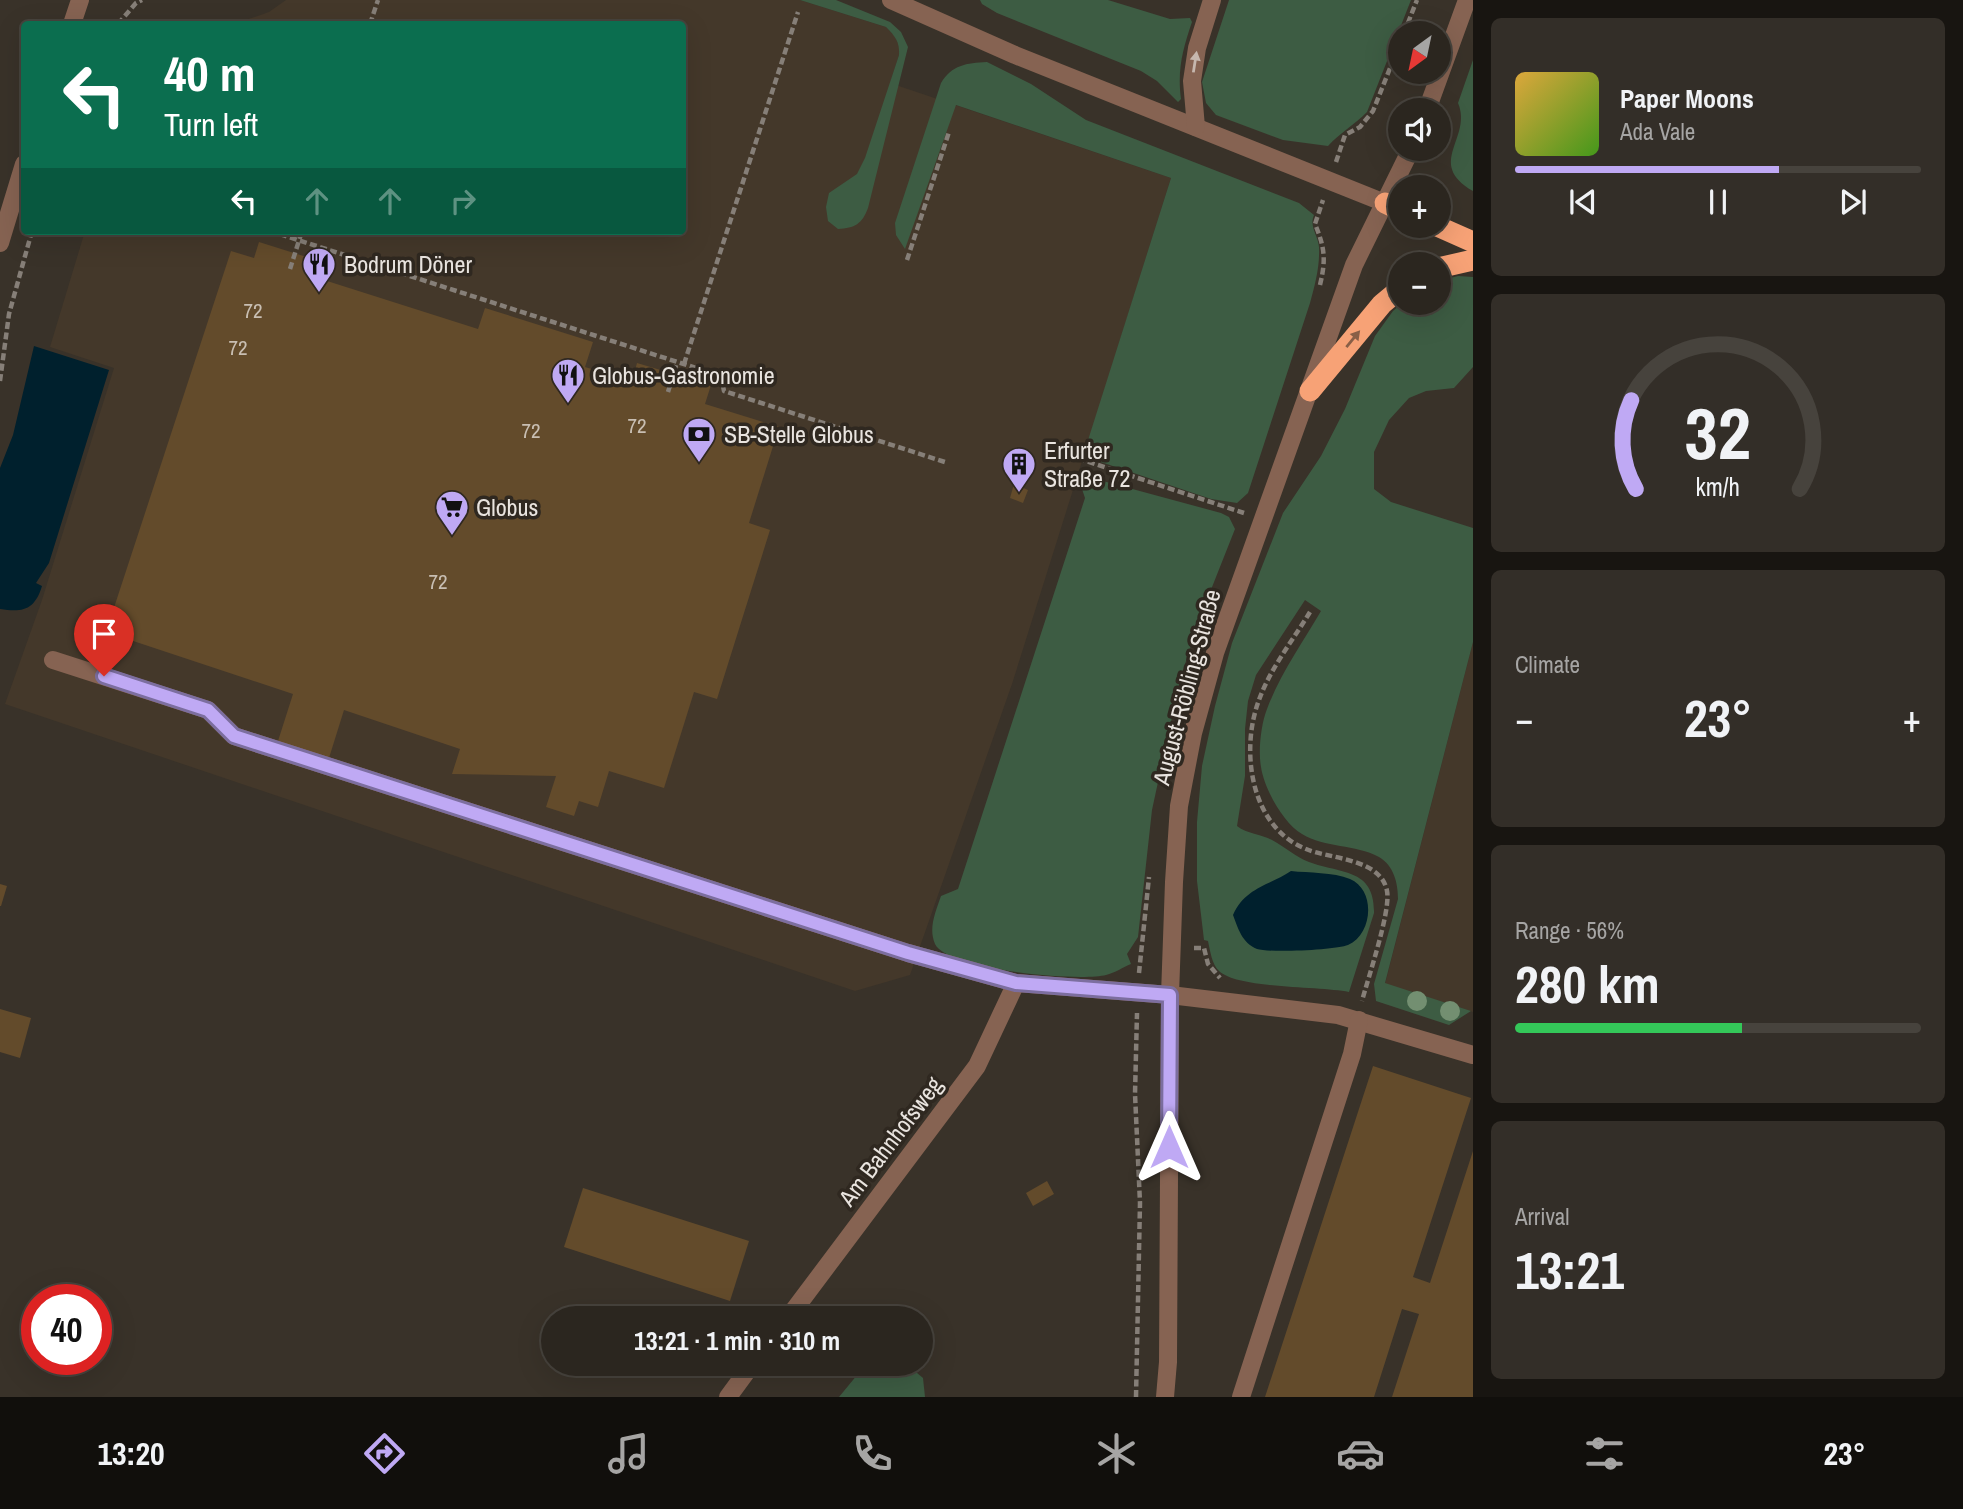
<!DOCTYPE html>
<meta charset="utf-8">
<style>
:root{--surface:#2b261f;--page:#332e28;--text:#f1f3f6;--muted:#a6a5a4;--line:#47433d;--accent:#bfa9f4}
body{margin:0;font-family:"Archivo Narrow",sans-serif;background:var(--page);color:var(--text);height:100vh;display:flex;flex-direction:column;font-size:26px;white-space:nowrap}
*{box-sizing:border-box;margin:0}
p{font-size:23px;color:var(--muted)}
.icon{flex:none;width:38px;height:38px;fill:none;stroke:currentColor;stroke-width:2;stroke-linecap:round;stroke-linejoin:round}
.map{position:relative;flex:1;overflow:hidden}
.side{display:flex;flex-direction:column;gap:18px;padding:18px;background:#181511;width:490px}
.side>*{flex:none}
.guide{position:absolute;left:21px;top:21px;width:665px;height:214px;border-radius:7px;box-shadow:0 7px 28px #0002,0 0 0 2px var(--line);background:#0b6e4f;color:#fff;overflow:hidden}
.needle{width:46px;rotate:213deg}
.controls{position:absolute;left:1388px;top:21px;display:grid;gap:14px}
.controls a{display:grid;place-items:center;width:63px;height:63px;border-radius:50%;background:var(--surface);box-shadow:0 7px 28px #0002,0 0 0 2px var(--line);font-size:35px}
.speed{position:absolute;left:21px;top:1284px;display:flex;gap:14px;font-size:35px;font-weight:700;text-align:center}
.speed>*{display:grid;place-content:center;width:91px;height:91px;border-radius:50%;background:var(--surface);box-shadow:0 7px 28px #0002,0 0 0 2px var(--line);line-height:1}
.speed .limit{border:10px solid #d22;background:#fff;color:#111}
.pin{position:absolute;display:grid;place-items:center;width:60px;height:60px;color:#fff;margin:-72px -30px;border-radius:50% 50% 50% 0;rotate:-45deg;box-shadow:0 0 7px #0007}
.pin .icon{rotate:45deg}
.me{position:absolute;width:77px;margin:-38px;rotate:0deg;stroke-linejoin:round;filter:drop-shadow(0 0 5px #0008)}
.turn{display:flex;align-items:center;gap:24px;height:147px;padding:0 28px;font-size:32px}
.turn .icon{width:91px;height:91px;stroke-width:2.5}
.turn b{display:block;font-size:49px;line-height:60px}
.lanes{display:flex;align-items:center;height:66px;padding:0 28px;background:#0003;justify-content:center;gap:35px;direction:ltr}
.lanes .off{opacity:.35}
.big{font-size:52px;font-weight:700;line-height:1.1}
.side .card{flex:1;display:flex;flex-direction:column;justify-content:center;gap:10px;min-width:0;padding:0 24px;border-radius:10px;background:var(--page)}
.side .dial{align-items:center;gap:0}
.dial svg{height:182px;overflow:visible;fill:none;stroke:var(--line);stroke-width:7;stroke-linecap:round;text-anchor:middle}
.dial text{fill:var(--text);stroke:none}
.song{display:flex;align-items:center;gap:21px}
.cover{width:84px;height:84px;border-radius:10px;background:linear-gradient(135deg,hsl(40 70% 55%),hsl(100 70% 35%))}
.played{height:7px;border-radius:4px;background:linear-gradient(90deg,var(--accent) 65%,var(--line) 65%)}
.keys{display:flex;justify-content:space-around;direction:ltr}
.heat{display:flex;justify-content:space-between;align-items:center;font-size:38px;direction:ltr}
.charge{height:10px;border-radius:5px;background:linear-gradient(90deg,#34c759 56%,var(--line) 0)}
.trip{position:absolute;left:541px;top:1306px;width:392px;height:70px;border-radius:35px;background:var(--surface);box-shadow:0 7px 28px #0002,0 0 0 2px var(--line);font-weight:700;line-height:70px;text-align:center}
.menu{display:flex;height:112px;justify-content:space-around;align-items:center;background:#110f0c;color:var(--muted)}
.menu .icon{width:49px;height:49px}
.menu .active{color:var(--accent)}
.menu b{font-size:32px;color:var(--text)}
main{display:flex;flex:1;min-height:0}
.map>svg:first-child{display:block}
.built{fill:#44382a}
.green{fill:#3d5c43}
.water{fill:#00202d}
.building{fill:#634b2b}
.lines{fill:none;stroke-linecap:round;stroke-linejoin:round}
.path{stroke:#867f78;stroke-width:4.5;stroke-dasharray:7 3.5;stroke-linecap:butt}
.minor{stroke:#866352;stroke-width:18}
.highway{stroke:#f7a276;stroke-width:21}
.tree{fill:#738f71}
.oneway{fill:#c6b7ae}
.oneway2{fill:#895f47}
.route-casing{stroke:#7c6e9f;stroke-width:18}
.route{stroke:#bfa9f4;stroke-width:12}
.labels{text-anchor:middle;dominant-baseline:central;stroke-width:7;stroke-linejoin:round;paint-order:stroke}
.number-label{font-size:21px;fill:#c8beb2}
.poi-label{font-size:24px;fill:#e9e4df;stroke:#2f2820;text-anchor:start}
.street-label{font-size:24px;fill:#e9e4df;stroke:#2f2820}
</style>
<main>
<div class="map">
<svg width="1473" height="1397" viewBox="0 0 1473 1397">
<rect width="100%" height="100%" fill="#393229"/>
<g class="built">
<path d="M286,0H800L886,27L895,36L899,45V55L890,83L1171,178L1012,684L910,975L855,991L5,704L42,600L114,368L50,347L85,231H682V24H219L237,23L269,12Z"/>
<path d="M1473,642V1012L1385,984Z"/>
</g>
<g class="green">
<path d="M800,0H836L890,22L901,32L908,47L868,208C862,224 855,228 838,229L828,221L826,207L829,193L857,174L865,158L899,55C900,42 895,36 886,27Z"/>
<path d="M980,0H1108L1170,19L1190,18L1192,22C1183,48 1177,70 1181,99L1178,102L1157,81L1141,71L997,13L982,4Z"/>
<path d="M1229,0H1411L1367,112C1354,125 1340,133 1328,146L1283,140L1216,115L1206,103L1202,82Z"/>
<path d="M1473,60V191C1425,163 1473,138 1458,103Z"/>
<path d="M987,62L1031,84L1086,120L1299,203L1314,215C1309,227 1318,235 1319,247C1320,266 1315,285 1310,303L1248,493L1237,503L1211,499L1083,456L1171,178L956,105L905,249L896,235L895,223L941,83C952,65 966,63 987,62Z"/>
<path d="M1458,276L1473,277V367L1454,388L1426,391L1409,398L1389,420L1374,452V489L1391,502L1473,528V642L1385,983L1471,1011L1449,1025L1376,1001L1374,984L1398,899C1398,883 1394,866 1379,857C1355,844 1325,848 1302,834C1283,823 1264,788 1261,767C1258,751 1261,724 1267,709C1280,674 1303,642 1321,611L1305,600L1256,675L1248,701L1245,729V776L1237,826C1247,834 1261,834 1272,840C1285,847 1296,857 1309,862C1341,874 1375,868 1374,913L1349,992C1320,986 1238,989 1219,971C1212,965 1210,950 1208,941L1204,940L1197,881V822L1202,766L1215,706L1232,643L1283,513L1321,456L1345,409L1375,336L1393,311L1402,303H1438L1439,281Z"/>
<path d="M1077,474L1221,513L1229,517L1235,529L1199,620L1180,680L1152,810L1138,937L1127,954L1131,964C1123,967 1115,973 1106,975C1079,982 947,970 935,944C928,928 936,911 941,896L958,889L1085,498Z"/>
<path d="M867,1363H905L923,1378L925,1397H839Z"/>
</g>
<g class="water">
<path d="M34,346L109,370L49,563L36,583L42,586C35,609 24,613 0,609V468L13,435Z"/>
<path d="M1291,871C1309,873 1333,872 1350,879C1376,890 1373,934 1348,945C1336,950 1269,953 1257,949C1242,943 1238,928 1233,915C1245,888 1268,886 1291,871Z"/>
</g>
<g class="building">
<path d="M259,242L329,264L324,280L478,329L485,308L593,342L585,367L632,381L637,363L711,385L705,404L779,427L749,523L770,530L717,699L694,692L664,788L609,771L598,807L579,801L574,816L546,807L556,776L452,774L460,749L344,710L329,758L278,741L293,694L106,632L231,251L254,258Z"/>
<path d="M1014,484L1028,490L1023,503L1010,498Z"/>
<path d="M0,884L7,886L1,906H0Z"/>
<path d="M0,1009L31,1018L20,1058L0,1052Z"/>
<path d="M1373,1066L1471,1098L1413,1277L1430,1283L1473,1151V1397H1392L1419,1314L1402,1309L1374,1397H1265Z"/>
<path d="M1047,1181L1054,1194L1033,1206L1026,1193Z"/>
<path d="M583,1188L749,1241L730,1301L564,1247Z"/>
</g>
<g class="lines">
<g class="path">
<path d="M118,24L136,3L142,0"/>
<path d="M370,24L378,0"/>
<path d="M1404,33L1417,0"/>
<path d="M1336,162L1345,135L1360,127L1373,111L1400,43"/>
<path d="M270,231L721,376L724,391L948,463"/>
<path d="M907,260L949,132"/>
<path d="M290,269L302,231"/>
<path d="M1320,285C1326,260 1325,248 1315,224L1323,200"/>
<path d="M684,364L798,12"/>
<path d="M0,381L9,314L32,231"/>
<path d="M668,392L677,362"/>
<path d="M1068,455L1244,513"/>
<path d="M1310,612C1293,640 1270,669 1259,700C1240,750 1250,827 1306,849C1329,859 1381,858 1387,891C1391,911 1368,978 1362,1001"/>
<path d="M1194,948H1204L1208,964L1220,978"/>
<path d="M1139,973L1149,877"/>
<path d="M1136,1397L1140,1203L1135,1094L1137,1013"/>
</g>
<g class="minor">
<path d="M891,0L1015,55L1385,203"/>
<path d="M72,24L80,0"/>
<path d="M1427,110L1467,0"/>
<path d="M1196,127L1192,81L1197,48L1212,0"/>
<path d="M0,243L24,164"/>
<path d="M53,660L208,710L234,736L908,953L1016,983L1170,995L1338,1015L1473,1055"/>
<path d="M788,1318L977,1066L1016,983"/>
<path d="M728,1397L753,1363"/>
<path d="M1165,1397L1168,1362L1170,995L1174,882L1179,806L1193,733L1215,653L1354,265L1411,149"/>
<path d="M1241,1397L1352,1054L1359,1020"/>
</g>
<g class="highway">
<path d="M1385,203L1400,210"/>
<path d="M1437,226L1473,242"/>
<path d="M1438,268L1473,260"/>
<path d="M1310,391L1382,304L1400,289"/>
</g>
</g>
<g class="tree">
<circle cx="1417" cy="1001" r="10"/>
<circle cx="1450" cy="1011" r="10"/>
</g>
<defs><path id="oneway-solid" d="M-6-.8H1V-3.2L6.5 0L1 3.2V.8H-6Z" transform="scale(1.75)"/></defs>
<use class="oneway" href="#oneway-solid" transform="translate(1195 62) rotate(-81)"/>
<use class="oneway2" href="#oneway-solid" transform="translate(1353 339) rotate(-51)"/>
<g class="lines">
<defs>
<path id="route" d="M104,676L208,710L234,736L908,953L1016,983L1170,995L1169,1147"/>
</defs>
<use href="#route" class="route-casing"/>
<use href="#route" class="route"/>
</g>
<defs>
<symbol id="restaurant-pin" viewBox="-11 -11 22 30"><path d="M0 17L-7.5 6A9.5 9.5 0 1 1 7.5 6Z" fill="#bfa9f4" stroke="#2f2820"/><path d="M-5-6h1v4h1v-4h1v4h1v-4h1v5L-1.5 .5V6h-2V.5L-5-1ZM5-6V6H3V1.5H1.5Q1.5-4 5-6Z" fill="#111"/></symbol>
<symbol id="bank-pin" viewBox="-11 -11 22 30"><path d="M0 17L-7.5 6A9.5 9.5 0 1 1 7.5 6Z" fill="#bfa9f4" stroke="#2f2820"/><path d="M-6-4H6V4H-6ZM0-2.3a2.3 2.3 0 1 0 0 4.6a2.3 2.3 0 1 0 0-4.6Z" fill="#111"/></symbol>
<symbol id="building-pin" viewBox="-11 -11 22 30"><path d="M0 17L-7.5 6A9.5 9.5 0 1 1 7.5 6Z" fill="#bfa9f4" stroke="#2f2820"/><path d="M-4-6H4V6H1V3H-1V6H-4ZM-2.5-4.3h1.7v1.8h-1.7ZM.8-4.3h1.7v1.8H.8ZM-2.5-1h1.7V.8h-1.7ZM.8-1h1.7V.8H.8Z" fill="#111"/></symbol>
<symbol id="supermarket-pin" viewBox="-11 -11 22 30"><path d="M0 17L-7.5 6A9.5 9.5 0 1 1 7.5 6Z" fill="#bfa9f4" stroke="#2f2820"/><path d="M-6-5.5h2.5l.6 2H6L4.5 2H-2.5L-4.4-4H-6ZM-1.5 3.2a1.3 1.3 0 1 0 .1 0ZM3 3.2a1.3 1.3 0 1 0 .1 0Z" fill="#111"/></symbol>
</defs>
<g fill-rule="evenodd">
<use href="#restaurant-pin" x="300" y="245" width="38" height="52"/>
<use href="#restaurant-pin" x="549" y="356" width="38" height="52"/>
<use href="#bank-pin" x="680" y="415" width="38" height="52"/>
<use href="#building-pin" x="1000" y="445" width="38" height="52"/>
<use href="#supermarket-pin" x="433" y="488" width="38" height="52"/>
</g>
<g class="labels">
<g class="number-label">
<text x="253" y="310">72</text>
<text x="238" y="347">72</text>
<text x="637" y="425">72</text>
<text x="531" y="430">72</text>
<text x="438" y="581">72</text>
</g>
<g class="poi-label">
<text x="344" y="264">Bodrum Döner</text>
<text x="592" y="375">Globus-Gastronomie</text>
<text x="724" y="434">SB-Stelle Globus</text>
<text x="1044" y="450">Erfurter<tspan x="1044" dy="28">Straße 72</tspan></text>
<text x="476" y="507">Globus</text>
</g>
<g class="street-label">
<text transform="translate(1186 687) rotate(-75)">August-Röbling-Straße</text>
<text transform="translate(890 1141) rotate(-53)">Am Bahnhofsweg</text>
</g>
</g>
</svg>
<div class="controls">
<a><svg class="needle" viewBox="-14 -14 28 28"><path d="M0-13l5 13h-10z" fill="#e53935"/><path d="M0 13l5-13h-10z" fill="#a6a5a4"/></svg></a>
<a><svg class="icon" aria-label="sound" viewBox="0 0 24 24"><path d="M4 9h4l5-4v14l-5-4H4zM17 9q2 3 0 6"/></svg></a>
<a>+</a>
<a>−</a>
</div>
<div class="speed"><div class="limit">40</div></div>
<div class="pin" style="left:104px;top:676px;background:#d93025"><svg class="icon" aria-label="arrive" viewBox="0 0 24 24"><path d="M6 21V4h12l-3 4 3 4H6"/></svg></div>
<svg class="me" style="left:1169px;top:1147px" viewBox="-20 -20 40 40"><path d="M0-17L14 15 0 8-14 15z" fill="#bfa9f4" stroke="#fff" stroke-width="4"/></svg>
<div class="trip">13:21 · 1 min · 310 m</div>
<div class="guide">
<div class="turn"><svg class="icon" aria-label="left" viewBox="0 0 24 24"><path d="M17 20v-9H6M10 6l-5 5 5 5"/></svg><div><b>40 m</b>Turn left</div></div>
<div class="lanes"><svg class="icon" aria-label="left" viewBox="0 0 24 24"><path d="M17 20v-9H6M10 6l-5 5 5 5"/></svg><svg class="icon off" aria-label="ahead" viewBox="0 0 24 24"><path d="M12 20V5M6 11l6-6 6 6"/></svg><svg class="icon off" aria-label="ahead" viewBox="0 0 24 24"><path d="M12 20V5M6 11l6-6 6 6"/></svg><svg class="icon off" aria-label="right" viewBox="0 0 24 24"><path d="M7 20v-9h11M14 6l5 5-5 5"/></svg></div>
</div>
</div>
<section class="side">
<div class="card">
<div class="song"><i class="cover"></i><div><b>Paper Moons</b><p>Ada Vale</p></div></div>
<div class="played"></div>
<div class="keys"><svg class="icon" aria-label="previous" viewBox="0 0 24 24"><path d="M18 5L8 12l10 7zM5 5v14"/></svg><svg class="icon" aria-label="pause" viewBox="0 0 24 24"><path d="M8 5v14M16 5v14"/></svg><svg class="icon" aria-label="next" viewBox="0 0 24 24"><path d="M6 5l10 7-10 7zM19 5v14"/></svg></div>
</div>
<div class="card dial"><svg viewBox="0 0 100 80">
<path d="M14 69A42 42 0 1 1 86 69"/>
<path d="M14 69A42 42 0 0 1 12 30" stroke="#bfa9f4"/>
<text x="50" y="56" font-size="32" font-weight="700">32</text>
<text x="50" y="72" font-size="11">km/h</text>
</svg></div>
<div class="card"><p>Climate</p>
<div class="heat"><a>−</a><b class="big">23°</b><a>+</a></div>
</div>
<div class="card"><p>Range · 56%</p><b class="big">280 km</b><div class="charge"></div></div>
<div class="card"><p>Arrival</p><b class="big">13:21</b></div>
</section>
</main>
<nav class="menu">
<b>13:20</b>
<svg class="icon active" aria-label="directions" viewBox="0 0 24 24"><path d="M12 3l9 9-9 9-9-9zM9 14v-3h6M13 9l2 2-2 2"/></svg>
<svg class="icon" aria-label="music" viewBox="0 0 24 24"><path d="M9 18V5l10-2v13"/><circle cx="6" cy="18" r="3"/><circle cx="16" cy="16" r="3"/></svg>
<svg class="icon" aria-label="phone" viewBox="0 0 24 24"><path d="M5 4h4l2 5-3 2q2 4 5 5l2-3 5 2v4C11 20 4 13 5 4z"/></svg>
<svg class="icon" aria-label="climate" viewBox="0 0 24 24"><path d="M12 3v18M4 7l16 10M4 17L20 7"/></svg>
<svg class="icon" aria-label="car" viewBox="0 0 24 24"><path d="M5 17H2v-5l4-1 3-4h7l3 4 3 1v5h-3M9 17h6M6 11h13"/><circle cx="7" cy="17" r="2"/><circle cx="17" cy="17" r="2"/></svg>
<svg class="icon" aria-label="filters" viewBox="0 0 24 24"><path d="M4 7h16M4 17h16"/><circle cx="9" cy="7" r="2"/><circle cx="15" cy="17" r="2"/></svg>
<b>23°</b>
</nav>
